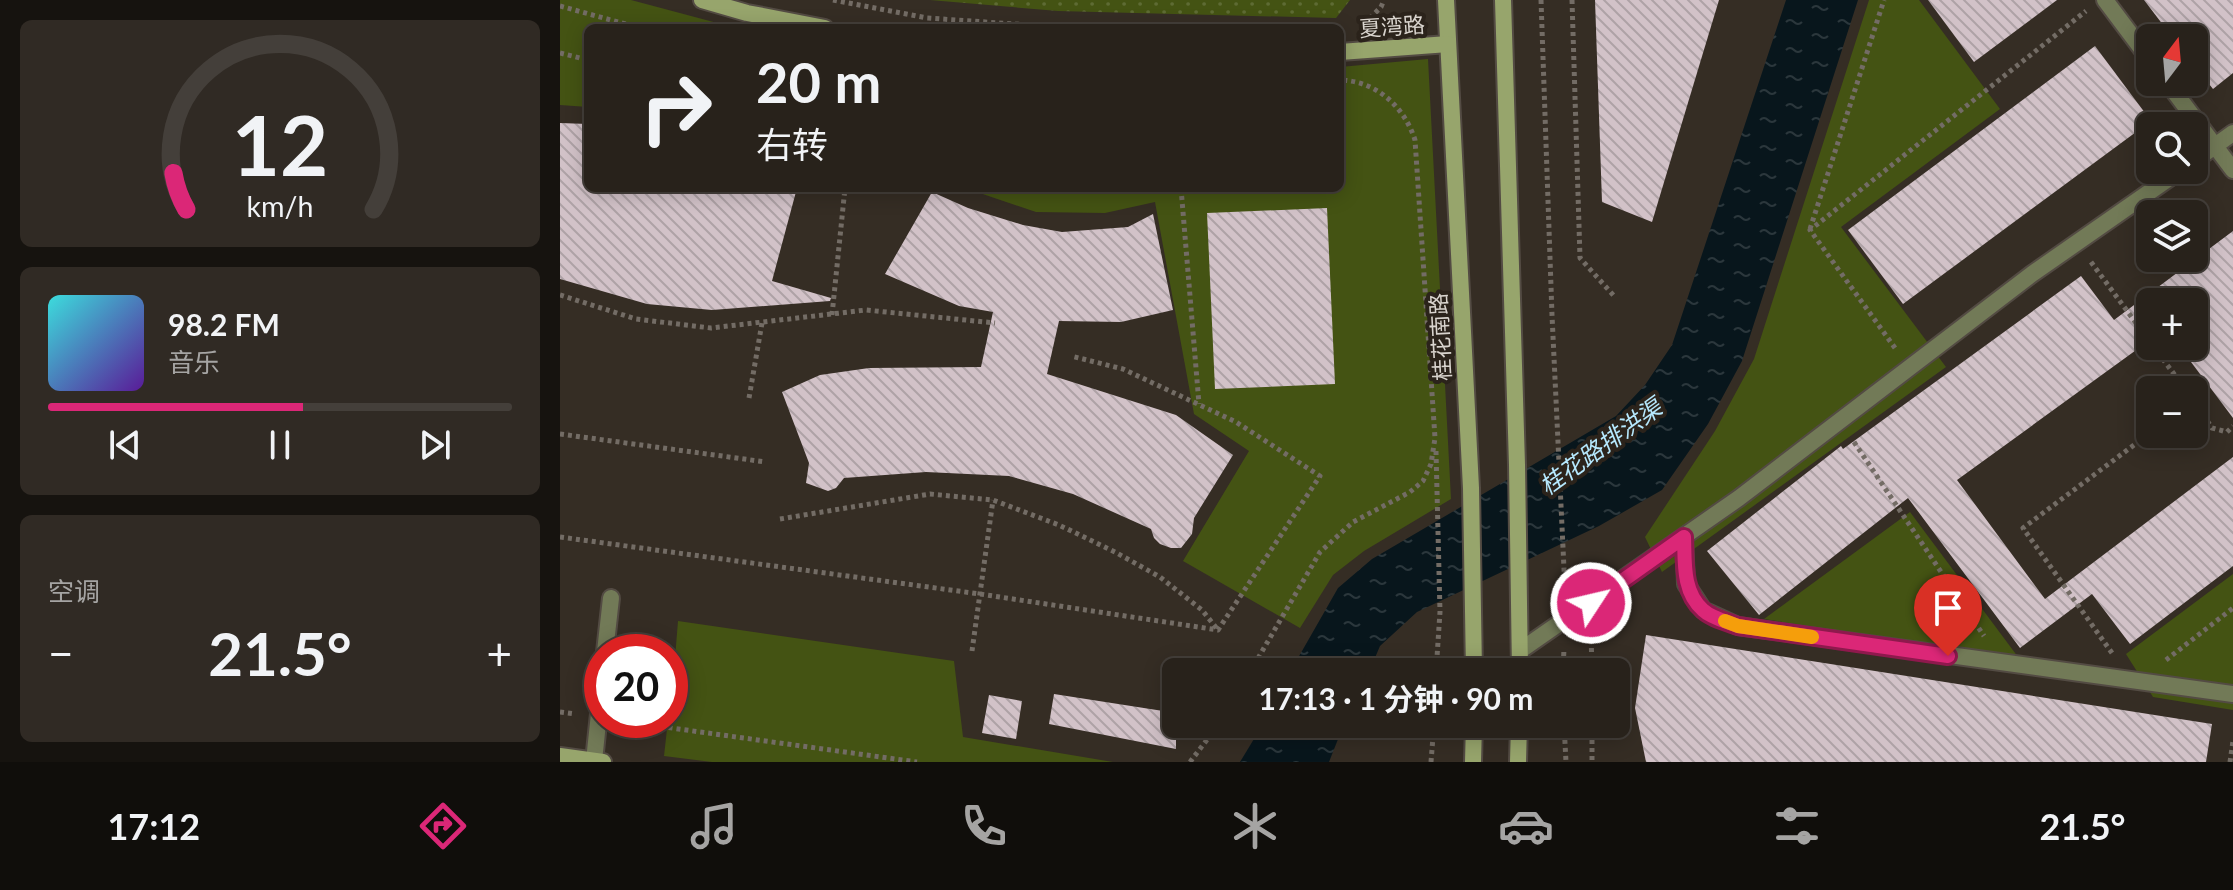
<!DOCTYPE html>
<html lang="zh">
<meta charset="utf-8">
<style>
:root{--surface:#28221b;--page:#302a24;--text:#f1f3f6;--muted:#a5a4a3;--line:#443f3a;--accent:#db2777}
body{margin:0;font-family:Lato,"Noto Sans SC",sans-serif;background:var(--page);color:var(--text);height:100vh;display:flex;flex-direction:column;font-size:30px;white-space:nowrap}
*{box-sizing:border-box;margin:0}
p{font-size:26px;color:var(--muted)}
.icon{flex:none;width:44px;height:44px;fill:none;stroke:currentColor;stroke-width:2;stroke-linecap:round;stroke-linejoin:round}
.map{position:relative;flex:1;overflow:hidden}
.panel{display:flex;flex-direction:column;gap:20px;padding:20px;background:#16130f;width:560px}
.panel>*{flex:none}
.top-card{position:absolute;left:24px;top:24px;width:760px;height:168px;border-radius:12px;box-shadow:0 4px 20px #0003,0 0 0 2px var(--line);background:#28221b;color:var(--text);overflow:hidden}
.needle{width:52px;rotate:16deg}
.fabs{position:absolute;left:1576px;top:24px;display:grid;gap:16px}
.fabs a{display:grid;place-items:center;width:72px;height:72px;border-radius:12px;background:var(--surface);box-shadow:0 4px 20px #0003,0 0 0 2px var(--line);font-size:40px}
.speed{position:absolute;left:24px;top:634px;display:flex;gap:16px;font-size:40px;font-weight:700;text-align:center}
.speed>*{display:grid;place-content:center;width:104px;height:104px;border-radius:50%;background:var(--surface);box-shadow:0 4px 20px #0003,0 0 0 2px var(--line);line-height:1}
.speed .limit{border:12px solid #d22;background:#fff;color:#111}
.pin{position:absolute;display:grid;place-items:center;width:68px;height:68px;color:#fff;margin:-82px -34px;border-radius:50% 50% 50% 0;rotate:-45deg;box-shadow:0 0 8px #0007}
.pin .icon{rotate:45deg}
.me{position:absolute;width:88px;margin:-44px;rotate:55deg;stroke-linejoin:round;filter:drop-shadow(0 0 6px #0008)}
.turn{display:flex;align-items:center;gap:28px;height:168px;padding:0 40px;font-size:36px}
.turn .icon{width:104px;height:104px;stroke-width:2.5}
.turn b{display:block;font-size:56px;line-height:68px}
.big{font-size:60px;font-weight:700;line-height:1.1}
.panel .card{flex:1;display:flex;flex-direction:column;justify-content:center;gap:12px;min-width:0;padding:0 28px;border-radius:12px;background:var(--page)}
.panel .dial{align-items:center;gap:0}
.dial svg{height:208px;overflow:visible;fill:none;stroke:var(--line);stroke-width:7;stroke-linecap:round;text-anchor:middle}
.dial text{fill:var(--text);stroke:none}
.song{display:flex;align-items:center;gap:24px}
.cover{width:96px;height:96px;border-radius:12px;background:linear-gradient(135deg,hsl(180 70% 55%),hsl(270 70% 35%))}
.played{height:8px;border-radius:4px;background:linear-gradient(90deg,var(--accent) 55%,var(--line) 55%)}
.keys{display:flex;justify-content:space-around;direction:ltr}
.heat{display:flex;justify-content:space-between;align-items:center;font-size:44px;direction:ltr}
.trip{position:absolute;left:602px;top:658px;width:468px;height:80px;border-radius:12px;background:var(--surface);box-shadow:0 4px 20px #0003,0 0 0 2px var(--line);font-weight:700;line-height:80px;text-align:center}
.menu{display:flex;height:128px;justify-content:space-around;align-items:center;background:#100e0b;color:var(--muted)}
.menu .icon{width:56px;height:56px}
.menu .on{color:var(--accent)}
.menu b{font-size:36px;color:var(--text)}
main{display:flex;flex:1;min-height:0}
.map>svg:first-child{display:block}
.grass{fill:#445313}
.park{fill:url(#park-dots)}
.water{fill:url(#water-ripples)}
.building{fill:url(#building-back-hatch)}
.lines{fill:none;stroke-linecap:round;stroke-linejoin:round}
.lane-casing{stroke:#534b43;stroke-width:20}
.secondary-casing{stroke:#534b43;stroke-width:20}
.path{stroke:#736c65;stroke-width:5;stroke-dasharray:4 4;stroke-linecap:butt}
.lane{stroke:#727a57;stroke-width:16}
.secondary{stroke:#97a56c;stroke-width:16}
.route-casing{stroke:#8e194d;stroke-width:20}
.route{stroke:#db2777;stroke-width:14}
.slow{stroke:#f59e0b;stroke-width:14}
.labels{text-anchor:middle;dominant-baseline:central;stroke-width:8;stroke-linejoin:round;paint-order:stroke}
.street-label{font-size:22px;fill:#d9d4ce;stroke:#2b231b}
.water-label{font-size:24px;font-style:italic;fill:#b6e8fd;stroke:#2b231b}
</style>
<main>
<section class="panel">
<div class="card dial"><svg viewBox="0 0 100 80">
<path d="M14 69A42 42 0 1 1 86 69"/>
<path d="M14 69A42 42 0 0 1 9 55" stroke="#db2777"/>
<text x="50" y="56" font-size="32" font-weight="700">12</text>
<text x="50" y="72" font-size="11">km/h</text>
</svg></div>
<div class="card">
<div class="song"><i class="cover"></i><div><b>98.2 FM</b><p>音乐</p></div></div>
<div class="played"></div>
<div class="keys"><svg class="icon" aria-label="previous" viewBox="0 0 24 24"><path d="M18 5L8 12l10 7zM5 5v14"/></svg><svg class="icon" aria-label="pause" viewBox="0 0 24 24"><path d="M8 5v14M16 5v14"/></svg><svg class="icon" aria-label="next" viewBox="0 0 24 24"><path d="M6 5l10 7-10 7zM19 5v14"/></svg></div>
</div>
<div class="card"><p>空调</p>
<div class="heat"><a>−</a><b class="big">21.5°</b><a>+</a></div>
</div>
</section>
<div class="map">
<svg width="1673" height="762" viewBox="0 0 1673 762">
<defs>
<pattern id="park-dots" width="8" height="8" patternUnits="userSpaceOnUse" patternTransform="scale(2)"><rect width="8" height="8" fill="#445313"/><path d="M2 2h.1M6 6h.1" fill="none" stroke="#5e6b34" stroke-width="1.8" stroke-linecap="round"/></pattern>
<pattern id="water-ripples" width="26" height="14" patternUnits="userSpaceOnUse" patternTransform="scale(2)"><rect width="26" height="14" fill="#08161c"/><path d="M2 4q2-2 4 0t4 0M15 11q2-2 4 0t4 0" fill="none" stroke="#2b373c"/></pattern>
<pattern id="building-back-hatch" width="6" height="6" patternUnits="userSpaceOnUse" patternTransform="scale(2)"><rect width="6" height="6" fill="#d2c2c8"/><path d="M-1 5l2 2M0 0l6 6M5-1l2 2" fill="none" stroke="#aea2a6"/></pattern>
</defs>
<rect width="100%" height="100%" fill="#352d24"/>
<g class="grass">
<path d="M0,0H71L176,28H28V107L0,105Z"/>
<path d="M1309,0H1359L1440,109L1281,227L1386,367L1102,572L1085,537L1155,431L1194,359Z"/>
<path d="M868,59L891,499L804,551L773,575L740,628L623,561L689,451L634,414L595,202L545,213L476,212L405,188H780V67Z"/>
<path d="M1350,512L1461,661L1204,619Z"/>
<path d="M1673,574V710L1593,697L1566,654Z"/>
<path d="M118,621L394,661L403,737L553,762H152L104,756L108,720H110Z"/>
</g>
<path class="park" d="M370,0H790L776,18L498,11Z"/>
<g class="water">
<path d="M1226,0H1298L1182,361L1148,424L1102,490L1039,526L857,612L820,646L809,672H730L778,588L812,559L1056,416L1085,385L1112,345Z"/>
<path d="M703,724H784L769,762H680Z"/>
</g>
<g class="building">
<path d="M1035,0H1159L1092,222L1042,202Z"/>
<path d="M1368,0H1497L1414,62Z"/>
<path d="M1584,0H1673V73L1653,89L1634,65V38H1613Z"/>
<path d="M1535,46L1591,121L1343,304L1288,230Z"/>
<path d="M0,123L28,124V188H237L212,281L271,298L270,301L152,310L87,304L0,279Z"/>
<path d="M372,192L408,208L463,225L502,232L568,227L593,214L613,310L561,322L499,321L487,374L616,415L673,455L634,518L632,534L621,548H611L600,544L594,538L591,529L513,494L449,476L366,472L284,478L276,488L268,491L246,483L249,463L222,392L260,375L309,368L421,367L433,312L399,306L325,274Z"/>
<path d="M767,208L775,384L655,389L647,213Z"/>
<path d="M1673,231V418L1619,346H1634V302H1590V340L1397,480L1485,599L1673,457V566L1570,644L1532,594L1460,648L1348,498L1199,615L1147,551L1281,446L1283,449L1521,276L1554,320Z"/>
<path d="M1086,635L1652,724L1646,762H1086L1075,708Z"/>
<path d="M494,694L616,713V749L489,724Z"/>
<path d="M429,695L462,701L456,739L422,733Z"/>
</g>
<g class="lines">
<defs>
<g id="lane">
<path d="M1545,0L1590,60"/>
<path d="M1607,82L1673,170"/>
<path d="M1634,161L1673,133"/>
<path d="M1124,537L1126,584L1143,610L1178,626L1673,694"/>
<path d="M961,650L1179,498L1472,274L1621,170"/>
<path d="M45,652L51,598"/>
<path d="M34,761L42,685"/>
</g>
<g id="secondary">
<path d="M142,0L187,13L265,28"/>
<path d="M886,0L911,488L914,672"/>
<path d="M943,0L957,465L960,672"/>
<path d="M780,52L888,44"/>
<path d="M0,756L43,762"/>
<path d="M913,762L914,724"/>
<path d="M958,762L959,724"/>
</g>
</defs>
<use href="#lane" class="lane-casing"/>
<use href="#secondary" class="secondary-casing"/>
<g class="path">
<path d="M273,0L367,18L513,28"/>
<path d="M981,0L992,315L1005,590"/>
<path d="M1012,0L1020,258L1054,296"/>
<path d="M0,6L80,28"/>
<path d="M804,24L821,7L824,0"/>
<path d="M0,53L28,60"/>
<path d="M621,188L639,404"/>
<path d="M1250,229L1324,0"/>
<path d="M1531,262L1590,342"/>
<path d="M0,295L76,319L151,328L306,310L435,323"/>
<path d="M272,315L285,188"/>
<path d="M1593,346L1626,390"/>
<path d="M1335,348L1250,230L1526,11"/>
<path d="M189,398L202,323"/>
<path d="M1634,401L1652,428L1667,432L1673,426"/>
<path d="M0,434L206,462"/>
<path d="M1294,442L1424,636"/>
<path d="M876,451L880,612L876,672"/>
<path d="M220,519L370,494L433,500L499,525L555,552L600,577L642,610L658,630"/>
<path d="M0,537L420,594L658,630L760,476L676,422L563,369L511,356"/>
<path d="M1031,632L1032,672"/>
<path d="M412,651L433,500"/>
<path d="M1552,653L1463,528L1590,433"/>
<path d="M1606,660L1673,608"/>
<path d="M690,672L760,552L793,522L850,492L863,481L871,464L875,438L855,140C844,106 816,81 780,80"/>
<path d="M1003,672L1004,648"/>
<path d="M0,712L15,714"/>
<path d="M61,721L357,762"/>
<path d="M1004,724L1006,762"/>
<path d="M1032,724V762"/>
<path d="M630,762L659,724"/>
<path d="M871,762L874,724"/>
<path d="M1670,762L1673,741"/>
</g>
<use href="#lane" class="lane"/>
<use href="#secondary" class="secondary"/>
</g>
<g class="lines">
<defs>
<path id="route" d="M1031,603L1124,537C1125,561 1122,592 1143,610C1151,618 1168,622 1178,626L1388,656"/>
</defs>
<use href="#route" class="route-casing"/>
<use href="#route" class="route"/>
<path class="slow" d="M1165,621L1178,626L1252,637"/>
</g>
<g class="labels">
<g class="street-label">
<text transform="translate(832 26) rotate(-4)">夏湾路</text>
<text transform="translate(880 337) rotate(-93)">桂花南路</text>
</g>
<g class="water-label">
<text transform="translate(1040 446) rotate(-36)">桂花路排洪渠</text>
</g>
</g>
</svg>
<div class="fabs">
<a><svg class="needle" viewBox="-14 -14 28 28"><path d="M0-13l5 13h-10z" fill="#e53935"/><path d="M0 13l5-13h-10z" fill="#a5a4a3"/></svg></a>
<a><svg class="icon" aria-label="search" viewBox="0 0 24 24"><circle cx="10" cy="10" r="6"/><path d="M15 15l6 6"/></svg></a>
<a><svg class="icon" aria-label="layers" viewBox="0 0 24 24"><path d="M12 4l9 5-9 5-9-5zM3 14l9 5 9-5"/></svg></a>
<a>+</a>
<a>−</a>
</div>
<div class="speed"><div class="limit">20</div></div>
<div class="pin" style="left:1388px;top:656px;background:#d93025"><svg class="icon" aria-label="arrive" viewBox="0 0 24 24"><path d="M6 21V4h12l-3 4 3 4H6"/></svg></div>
<svg class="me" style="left:1031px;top:603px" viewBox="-20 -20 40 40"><circle r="17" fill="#db2777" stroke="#fff" stroke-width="3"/><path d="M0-11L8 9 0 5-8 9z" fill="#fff"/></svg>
<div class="trip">17:13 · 1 分钟 · 90 m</div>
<div class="top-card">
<div class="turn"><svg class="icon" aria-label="right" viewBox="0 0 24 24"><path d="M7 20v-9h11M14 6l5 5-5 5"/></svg><div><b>20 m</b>右转</div></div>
</div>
</div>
</main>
<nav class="menu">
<b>17:12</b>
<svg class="icon on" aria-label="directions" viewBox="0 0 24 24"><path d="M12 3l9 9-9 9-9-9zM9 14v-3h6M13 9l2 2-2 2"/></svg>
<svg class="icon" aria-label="music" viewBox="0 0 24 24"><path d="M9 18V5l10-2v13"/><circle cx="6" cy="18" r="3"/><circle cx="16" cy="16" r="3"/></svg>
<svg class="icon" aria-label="phone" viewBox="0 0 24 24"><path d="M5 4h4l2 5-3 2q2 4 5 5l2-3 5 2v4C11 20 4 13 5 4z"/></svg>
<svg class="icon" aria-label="climate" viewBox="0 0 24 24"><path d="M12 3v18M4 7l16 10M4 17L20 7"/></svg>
<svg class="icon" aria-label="car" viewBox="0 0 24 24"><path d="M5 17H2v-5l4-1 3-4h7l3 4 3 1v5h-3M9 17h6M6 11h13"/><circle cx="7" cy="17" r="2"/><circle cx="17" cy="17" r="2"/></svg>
<svg class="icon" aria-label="filters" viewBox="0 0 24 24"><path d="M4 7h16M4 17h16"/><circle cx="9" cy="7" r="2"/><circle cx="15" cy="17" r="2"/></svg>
<b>21.5°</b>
</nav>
